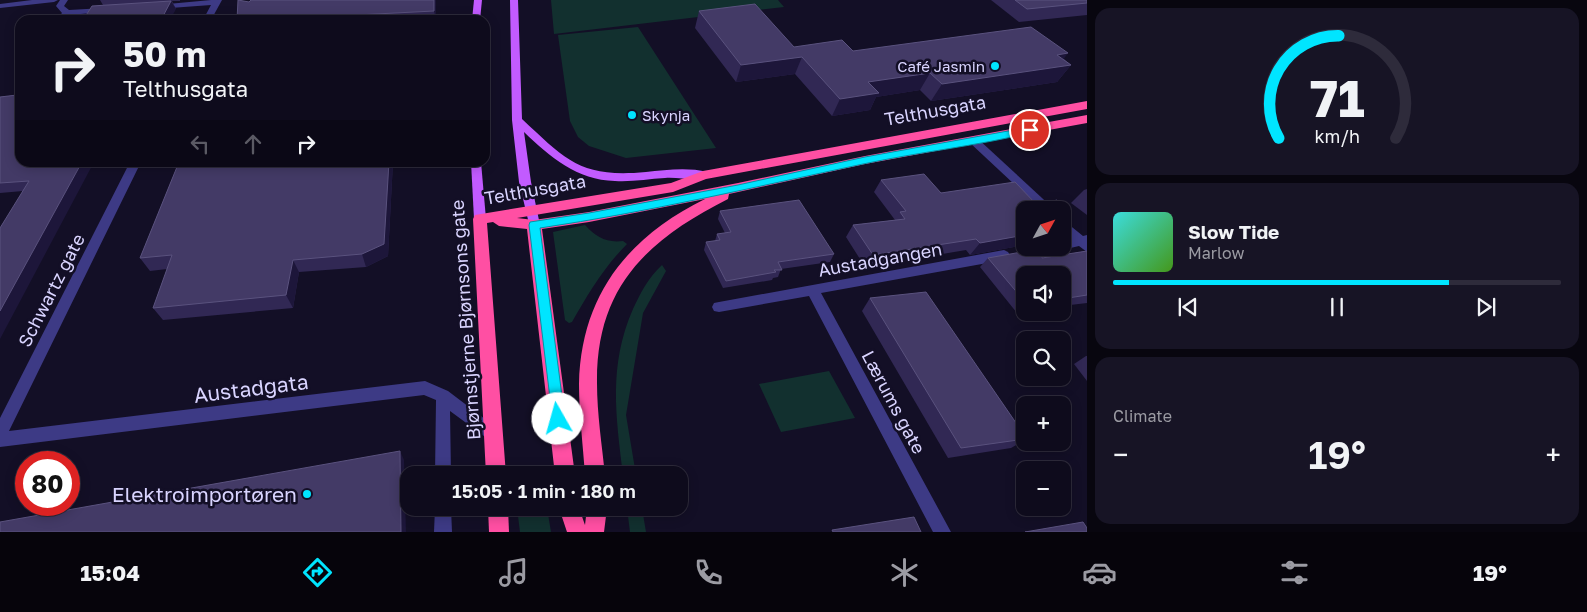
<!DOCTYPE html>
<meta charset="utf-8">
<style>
:root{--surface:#0e0b1c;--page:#171425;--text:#f1f3f6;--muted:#9b9ba3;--line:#2e2b3b;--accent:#00e5ff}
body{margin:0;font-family:"Golos Text",sans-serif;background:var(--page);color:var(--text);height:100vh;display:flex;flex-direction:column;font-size:19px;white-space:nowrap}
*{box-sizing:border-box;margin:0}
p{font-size:16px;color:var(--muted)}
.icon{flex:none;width:28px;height:28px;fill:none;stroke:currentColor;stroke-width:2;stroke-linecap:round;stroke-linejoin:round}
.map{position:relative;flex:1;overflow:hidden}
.side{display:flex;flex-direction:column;gap:8px;padding:8px;background:#08060f;width:500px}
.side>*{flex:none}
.top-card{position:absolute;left:15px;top:15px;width:475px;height:152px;border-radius:15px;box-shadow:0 2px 12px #0003,0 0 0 1px var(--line);background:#0e0b1c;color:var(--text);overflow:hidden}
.needle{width:32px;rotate:50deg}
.fabs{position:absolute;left:1016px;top:201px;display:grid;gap:10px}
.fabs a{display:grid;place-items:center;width:55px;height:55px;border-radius:10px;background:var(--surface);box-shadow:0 2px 12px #0003,0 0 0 1px var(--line);font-size:25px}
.speed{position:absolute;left:15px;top:451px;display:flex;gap:10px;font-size:25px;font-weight:700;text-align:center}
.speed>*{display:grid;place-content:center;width:65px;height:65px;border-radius:50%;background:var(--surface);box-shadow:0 2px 12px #0003,0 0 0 1px var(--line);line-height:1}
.speed .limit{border:8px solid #d22;background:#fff;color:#111}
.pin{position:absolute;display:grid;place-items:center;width:42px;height:42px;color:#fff;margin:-21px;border:2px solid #fff;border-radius:50%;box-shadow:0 1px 5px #0007}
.me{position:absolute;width:55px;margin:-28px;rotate:353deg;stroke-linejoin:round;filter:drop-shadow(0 0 4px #0008)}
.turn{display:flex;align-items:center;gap:18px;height:105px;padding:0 25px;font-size:22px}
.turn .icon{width:65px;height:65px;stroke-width:2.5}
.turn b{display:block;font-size:35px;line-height:42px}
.lanes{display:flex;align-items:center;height:48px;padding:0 25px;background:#0003;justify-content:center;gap:25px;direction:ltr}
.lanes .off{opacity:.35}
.big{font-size:38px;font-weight:600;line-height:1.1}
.side .widget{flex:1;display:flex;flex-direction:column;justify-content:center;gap:8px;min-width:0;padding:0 18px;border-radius:15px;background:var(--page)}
.side .dial{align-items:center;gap:0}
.dial svg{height:130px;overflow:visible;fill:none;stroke:var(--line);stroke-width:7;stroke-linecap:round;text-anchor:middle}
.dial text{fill:var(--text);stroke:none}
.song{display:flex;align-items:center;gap:15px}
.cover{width:60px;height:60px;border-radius:8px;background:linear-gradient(135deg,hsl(180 70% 55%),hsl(100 70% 35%))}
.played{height:5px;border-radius:2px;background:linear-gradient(90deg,var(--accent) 75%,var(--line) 75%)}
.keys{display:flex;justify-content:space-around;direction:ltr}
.heat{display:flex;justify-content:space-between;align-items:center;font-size:28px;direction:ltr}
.trip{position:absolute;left:400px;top:466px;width:288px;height:50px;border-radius:15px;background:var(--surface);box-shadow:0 2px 12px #0003,0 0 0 1px var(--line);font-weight:600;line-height:50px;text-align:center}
.dock{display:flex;height:80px;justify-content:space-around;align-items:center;background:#06040b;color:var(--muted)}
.dock .icon{width:35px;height:35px}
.dock .current{color:var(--accent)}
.dock b{font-size:22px;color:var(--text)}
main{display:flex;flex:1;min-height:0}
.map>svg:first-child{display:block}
.green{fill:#12302f}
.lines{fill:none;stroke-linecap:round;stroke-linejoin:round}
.minor{fill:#3d3a85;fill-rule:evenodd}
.major{fill:#c25bff;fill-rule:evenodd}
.highway{fill:#ff4fa3;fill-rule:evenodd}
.wall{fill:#312854}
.shaded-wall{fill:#1d163a}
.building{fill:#433a66;stroke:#5a527e}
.route{fill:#00e5ff;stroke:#0095a6}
.poi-dot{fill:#00e5ff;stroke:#130f26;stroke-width:2}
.labels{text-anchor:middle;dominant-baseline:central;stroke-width:5;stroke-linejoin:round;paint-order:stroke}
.far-poi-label{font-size:15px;fill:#d9d4ff;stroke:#130f26;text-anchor:end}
.street-label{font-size:18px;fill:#d9d4ff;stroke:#130f26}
.near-street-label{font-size:21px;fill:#d9d4ff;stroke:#130f26}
.near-poi-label{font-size:21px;fill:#d9d4ff;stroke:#130f26;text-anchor:end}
</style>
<main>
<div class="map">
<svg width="1087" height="532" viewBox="0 0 1087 532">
<rect width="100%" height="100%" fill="#130f26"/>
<g class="green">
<path d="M551,0H778L784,7L554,34Z"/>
<path d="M638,27L716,148L626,158L589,146L578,137L570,121L558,35Z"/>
<path d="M585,225C596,237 606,243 623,241L627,244C604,267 588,294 572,322L569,323L565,320L553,232Z"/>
<path d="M662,265L666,271L643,313L626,415L636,475H623C616,416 608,366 633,309C641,292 648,278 662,265Z"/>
<path d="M829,371L855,418L781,432L759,384Z"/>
<path d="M517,508H547L551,532H520Z"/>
<path d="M627,508H642L646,532H630Z"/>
</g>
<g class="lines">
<g class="minor">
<path d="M32,0H58L54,2L0,8V4Z"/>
<path d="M60,0H68L64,6L69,10L104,8L108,10L104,12L69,15L65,20H56L62,13L56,6Z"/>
<path d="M211,0H222L211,20H203L211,5L157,9L153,7L157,5Z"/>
<path d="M973,137L977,138L1055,210H1042L969,142L968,140L969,138Z"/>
<path d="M130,162H141L9,431L425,381L448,391L498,429L501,434L498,439L493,441L488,439L450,411L451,475H435L436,400L424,395L0,447V418Z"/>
<path d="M1062,219L1083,236L1087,235V252L1079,246L1062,250L1058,248H1062V240L1071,239L1062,231Z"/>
<path d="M1025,247V248H1054L1052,251C1044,254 1031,257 1023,254L1021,251Z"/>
<path d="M1004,250L1008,252L1010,255L1008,258L1004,260L821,293L951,532H933L809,296L719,312L714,311L712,307L714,303L719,302Z"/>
<path d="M435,508H451L452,532H434Z"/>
</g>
<g class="major">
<path d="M474,0H482L480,20H472Z"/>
<path d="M510,0H518L522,119C567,161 581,178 646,172C665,170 688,167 707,172L708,175L707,178C694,181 678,177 665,178C648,179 632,182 615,181C577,180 550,157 524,132L531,182L540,225L538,228H530L519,182L512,120Z"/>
<path d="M471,162H481L486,219L480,223L474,219Z"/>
</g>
<g class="highway">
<path d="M1087,101V109L706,179L673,192L517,218L534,220L589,212L738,183L865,156L1087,115V123L865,164L729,194L728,199C647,240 596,287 597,383C597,414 602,445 605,475H585C583,445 579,414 579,384C581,295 628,237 705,199L589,222L542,229L575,475H555L527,229L499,226L493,222L487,223L506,475H486L473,219L475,215L671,183L703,171Z"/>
<path d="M488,508H508L509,532H489Z"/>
<path d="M559,508H579L585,525L587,508H607L604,532H567Z"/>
</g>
</g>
<g class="wall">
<path d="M100,0H180V1H172L176,9L103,5Z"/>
<path d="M436,0V20H237L249,2Z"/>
<path d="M991,0H1087V15L1019,22Z"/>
<path d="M699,11L794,47L853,51L1064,59L1071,65L1057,82L931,101L920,90L876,97L870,110L832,116L795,74L736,82L695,28Z"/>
<path d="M17,95L94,162L23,191L0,193V97Z"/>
<path d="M179,162H393L388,256L366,267L299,272L293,308L163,320L153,308L167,269L150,271L140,258Z"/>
<path d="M881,180L1025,210V245L970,255L966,250L865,267L846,237L853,225L895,220L874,192Z"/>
<path d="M1087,189V215L1071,203L1084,190Z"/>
<path d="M720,211L834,254L830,262L781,269L778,277L773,278L772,280L723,288L704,250L706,242L715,241L717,234L725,233L718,219Z"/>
<path d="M1087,251V303L1062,306V275H1025V312L1017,313L980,267L988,258H1042Z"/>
<path d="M870,298L1025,436V440L1011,448L948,458L862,311Z"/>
<path d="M1086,356H1087V381L1074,364Z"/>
</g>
<g class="shaded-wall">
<path d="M434,0H436V20L434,11Z"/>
<path d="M171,1L176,9L170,20H161Z"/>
<path d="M1068,53L1058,67L1071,65L1057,82L931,101L942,84L1057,55Z"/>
<path d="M802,57L795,74L736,82L741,65Z"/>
<path d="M930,73L920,90L876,97L870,110L832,116L840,99L868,82Z"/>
<path d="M82,162H94L0,339V311Z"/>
<path d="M389,162H393L388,256L366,267L362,254Z"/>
<path d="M1025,235V245L970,255L980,243Z"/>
<path d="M293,260L299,272L293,308L286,295Z"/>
<path d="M400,451L404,460L406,532H401Z"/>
</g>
<g class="building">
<path d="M238,0L249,2L251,0H434V11L356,15L355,20H237Z"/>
<path d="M1015,0H1087V3L1027,9Z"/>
<path d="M171,1L161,20H83L92,6Z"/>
<path d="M755,4L794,47L842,40L853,51L1031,27L1068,53L1057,55L1071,65L942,84L930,73L868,82L879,93L840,99L802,57L741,65L699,11Z"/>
<path d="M20,91V162H82L0,311V228L29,181L0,183V97L17,95Z"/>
<path d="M179,162H389L384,244L362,254L293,260L286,295L153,308L172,255L140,258Z"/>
<path d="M924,174L941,193L1015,182L1037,205L1057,200L1054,210H1025V235L980,243L976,239L873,255L853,225L905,219L900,212L906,211L881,180Z"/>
<path d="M799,200L834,254L778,262L782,270H774L776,272L726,281L706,242L720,240L717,234L731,232L720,211Z"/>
<path d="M1044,248L1042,258L1087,251V295L1062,299V275H1025V302L988,258Z"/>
<path d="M926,292L1025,436V439L961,448L870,298Z"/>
<path d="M400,451L401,532H0V522Z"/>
<path d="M914,517L921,532H833L832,530Z"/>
<path d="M1083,522L1087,528V532H1025Z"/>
</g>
<path class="route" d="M1030,127L1034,128V132C977,146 919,152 863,164C755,187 648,212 540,228L565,419L563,423L558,425L553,423L529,225L530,222L589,213L738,185L865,157Z"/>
<g class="poi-dot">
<circle cx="995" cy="66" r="5"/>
<circle cx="632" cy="115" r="5"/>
<circle cx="307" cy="494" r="5"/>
</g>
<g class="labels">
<g class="far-poi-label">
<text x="985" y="66">Café Jasmin</text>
<text x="642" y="115" text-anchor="start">Skynja</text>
</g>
<g class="street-label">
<text transform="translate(935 110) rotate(-10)">Telthusgata</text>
<text transform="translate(535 189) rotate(-10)">Telthusgata</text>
<text transform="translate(880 259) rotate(-10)">Austadgangen</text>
<text transform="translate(51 290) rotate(-63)">Schwartz gate</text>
<text transform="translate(465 320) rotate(-94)">Bjørnstjerne Bjørnsons gate</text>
<text transform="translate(894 402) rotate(62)">Lærums gate</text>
</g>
<g class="near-street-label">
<text transform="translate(251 388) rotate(-7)">Austadgata</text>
</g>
<g class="near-poi-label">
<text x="297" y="494">Elektroimportøren</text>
</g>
</g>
</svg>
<div class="fabs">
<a><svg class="needle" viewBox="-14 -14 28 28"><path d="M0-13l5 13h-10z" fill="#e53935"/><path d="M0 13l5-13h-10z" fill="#9b9ba3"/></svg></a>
<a><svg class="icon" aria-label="sound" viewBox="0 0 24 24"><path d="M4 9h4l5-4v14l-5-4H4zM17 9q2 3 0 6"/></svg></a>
<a><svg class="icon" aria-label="search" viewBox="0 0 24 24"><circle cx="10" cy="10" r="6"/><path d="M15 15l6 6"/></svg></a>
<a>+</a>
<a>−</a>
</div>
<div class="speed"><div class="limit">80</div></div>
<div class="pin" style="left:1030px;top:130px;background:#d93025"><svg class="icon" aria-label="arrive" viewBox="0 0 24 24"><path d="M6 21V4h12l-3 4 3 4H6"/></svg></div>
<svg class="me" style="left:558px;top:419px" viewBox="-20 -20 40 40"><circle r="19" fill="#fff"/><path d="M0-13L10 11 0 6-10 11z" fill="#00e5ff"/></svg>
<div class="trip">15:05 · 1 min · 180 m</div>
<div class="top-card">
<div class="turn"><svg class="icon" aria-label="right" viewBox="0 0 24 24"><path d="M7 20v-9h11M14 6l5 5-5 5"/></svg><div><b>50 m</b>Telthusgata</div></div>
<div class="lanes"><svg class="icon off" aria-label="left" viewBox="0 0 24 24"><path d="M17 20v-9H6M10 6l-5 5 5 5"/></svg><svg class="icon off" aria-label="ahead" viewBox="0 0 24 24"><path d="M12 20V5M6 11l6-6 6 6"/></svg><svg class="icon" aria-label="right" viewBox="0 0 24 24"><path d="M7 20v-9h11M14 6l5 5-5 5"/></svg></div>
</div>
</div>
<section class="side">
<div class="widget dial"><svg viewBox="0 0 100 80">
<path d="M14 69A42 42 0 1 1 86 69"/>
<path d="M14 69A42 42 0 0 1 51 6" stroke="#00e5ff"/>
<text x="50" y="56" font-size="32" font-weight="700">71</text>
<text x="50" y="72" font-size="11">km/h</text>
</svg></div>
<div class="widget">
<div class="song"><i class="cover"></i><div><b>Slow Tide</b><p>Marlow</p></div></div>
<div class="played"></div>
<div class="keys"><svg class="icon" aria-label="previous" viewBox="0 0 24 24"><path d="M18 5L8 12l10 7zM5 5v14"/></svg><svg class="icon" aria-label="pause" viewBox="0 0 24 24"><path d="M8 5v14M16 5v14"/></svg><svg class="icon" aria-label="next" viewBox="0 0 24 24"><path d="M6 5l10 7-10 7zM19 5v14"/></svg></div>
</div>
<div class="widget"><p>Climate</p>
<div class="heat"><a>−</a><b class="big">19°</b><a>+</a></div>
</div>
</section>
</main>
<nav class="dock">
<b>15:04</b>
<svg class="icon current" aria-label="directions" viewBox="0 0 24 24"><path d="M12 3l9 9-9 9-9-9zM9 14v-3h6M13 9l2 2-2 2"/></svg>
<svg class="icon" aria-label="music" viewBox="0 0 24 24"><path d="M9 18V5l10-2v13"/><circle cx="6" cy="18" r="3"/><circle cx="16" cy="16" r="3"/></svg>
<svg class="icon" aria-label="phone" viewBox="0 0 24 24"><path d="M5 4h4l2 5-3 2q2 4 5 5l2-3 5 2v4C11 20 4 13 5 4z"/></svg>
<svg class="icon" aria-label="climate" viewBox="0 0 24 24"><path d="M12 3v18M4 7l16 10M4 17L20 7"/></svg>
<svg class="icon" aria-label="car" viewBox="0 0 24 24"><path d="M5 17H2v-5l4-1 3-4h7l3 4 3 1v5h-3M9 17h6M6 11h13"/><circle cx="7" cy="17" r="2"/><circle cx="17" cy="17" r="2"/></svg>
<svg class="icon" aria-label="filters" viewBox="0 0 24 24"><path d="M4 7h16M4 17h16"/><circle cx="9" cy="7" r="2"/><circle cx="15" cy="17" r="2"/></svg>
<b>19°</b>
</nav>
